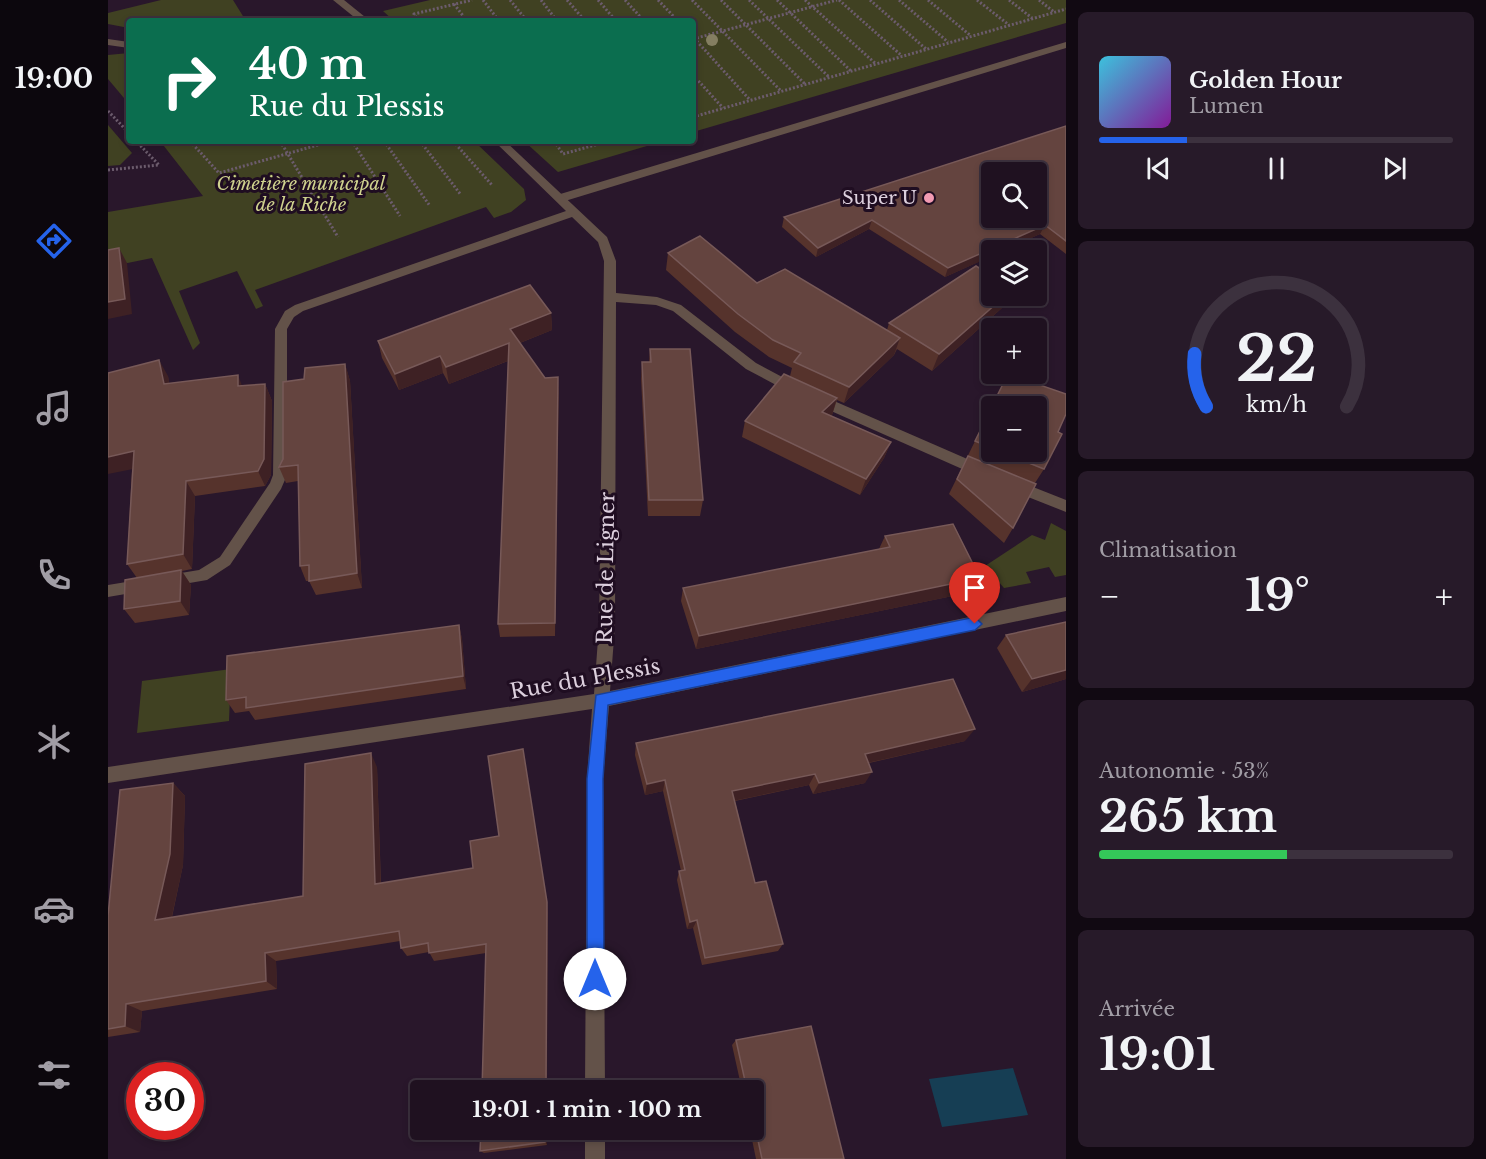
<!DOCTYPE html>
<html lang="fr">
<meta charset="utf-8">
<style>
:root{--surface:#1f1120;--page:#271a29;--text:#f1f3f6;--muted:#a19da5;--line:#3c313e;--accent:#2563eb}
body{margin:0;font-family:"Libre Baskerville",serif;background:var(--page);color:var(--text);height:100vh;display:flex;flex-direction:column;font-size:22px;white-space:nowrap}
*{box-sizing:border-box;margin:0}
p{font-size:20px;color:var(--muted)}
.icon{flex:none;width:33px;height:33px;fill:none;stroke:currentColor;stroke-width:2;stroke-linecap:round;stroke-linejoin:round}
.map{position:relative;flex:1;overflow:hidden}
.panel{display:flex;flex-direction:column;gap:12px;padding:12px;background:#110912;width:420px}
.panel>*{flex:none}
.banner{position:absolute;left:18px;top:18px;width:570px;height:126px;border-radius:6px;box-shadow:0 3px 9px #0003,0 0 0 2px var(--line);background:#0b6e4f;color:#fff;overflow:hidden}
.buttons{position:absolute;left:873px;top:162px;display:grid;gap:12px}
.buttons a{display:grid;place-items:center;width:66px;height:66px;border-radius:6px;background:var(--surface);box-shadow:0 3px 9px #0003,0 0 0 2px var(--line);font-size:30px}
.speed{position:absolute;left:18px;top:1062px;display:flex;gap:12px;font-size:30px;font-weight:700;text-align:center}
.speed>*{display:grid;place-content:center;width:78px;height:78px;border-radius:50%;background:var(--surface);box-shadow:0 3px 9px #0003,0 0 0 2px var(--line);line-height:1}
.speed .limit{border:9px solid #d22;background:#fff;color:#111}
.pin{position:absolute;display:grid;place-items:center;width:51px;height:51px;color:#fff;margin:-62px -26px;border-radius:50% 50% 50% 0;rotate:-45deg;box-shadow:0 0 6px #0007}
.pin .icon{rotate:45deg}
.me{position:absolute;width:66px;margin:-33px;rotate:0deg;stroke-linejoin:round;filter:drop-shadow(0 0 4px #0008)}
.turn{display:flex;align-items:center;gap:21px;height:126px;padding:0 24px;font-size:27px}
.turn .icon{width:78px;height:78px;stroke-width:2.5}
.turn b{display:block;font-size:42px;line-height:51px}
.big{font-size:45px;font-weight:800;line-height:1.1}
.panel .widget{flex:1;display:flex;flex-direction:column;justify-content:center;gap:9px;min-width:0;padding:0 21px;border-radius:9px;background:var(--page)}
.panel .dial{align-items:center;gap:0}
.dial svg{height:156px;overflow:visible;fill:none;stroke:var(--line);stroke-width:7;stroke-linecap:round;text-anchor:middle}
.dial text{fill:var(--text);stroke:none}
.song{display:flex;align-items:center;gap:18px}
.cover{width:72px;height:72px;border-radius:9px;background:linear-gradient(135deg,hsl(190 70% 55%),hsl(290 70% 35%))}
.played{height:6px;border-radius:3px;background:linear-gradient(90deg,var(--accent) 25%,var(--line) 25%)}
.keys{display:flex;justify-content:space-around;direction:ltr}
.heat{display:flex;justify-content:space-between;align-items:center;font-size:33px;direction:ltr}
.charge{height:9px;border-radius:4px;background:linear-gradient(90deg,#34c759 53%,var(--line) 0)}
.trip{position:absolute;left:302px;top:1080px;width:354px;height:60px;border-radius:6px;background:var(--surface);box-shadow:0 3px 9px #0003,0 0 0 2px var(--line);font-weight:800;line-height:60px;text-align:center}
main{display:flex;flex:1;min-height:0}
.tab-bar{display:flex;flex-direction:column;width:108px;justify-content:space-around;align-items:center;background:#0c070d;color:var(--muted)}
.tab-bar .icon{width:42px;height:42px}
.tab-bar .active{color:var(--accent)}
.tab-bar b{font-size:27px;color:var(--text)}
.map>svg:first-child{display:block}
.green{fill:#404122}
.water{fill:#163e54}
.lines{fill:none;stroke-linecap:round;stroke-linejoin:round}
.path{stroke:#6c5c6d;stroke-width:3;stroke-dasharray:2 2;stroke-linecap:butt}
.service{fill:#635249;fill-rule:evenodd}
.minor{fill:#635249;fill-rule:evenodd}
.tree{fill:#847e61}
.wall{fill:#56332c;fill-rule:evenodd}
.shaded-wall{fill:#3e2124}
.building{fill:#64443f;stroke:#775958;stroke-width:1.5;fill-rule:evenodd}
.route{fill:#2563eb;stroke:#184099;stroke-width:1.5}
.poi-dot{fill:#f19ab2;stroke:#1f0d21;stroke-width:2}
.labels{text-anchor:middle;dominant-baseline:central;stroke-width:6;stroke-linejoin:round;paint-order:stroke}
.far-park-label{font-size:18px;font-style:italic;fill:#cfd28e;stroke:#1f0d21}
.far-poi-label{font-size:18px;fill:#dccfdd;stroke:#1f0d21;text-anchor:end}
.street-label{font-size:21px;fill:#dccfdd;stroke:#1f0d21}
</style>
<main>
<nav class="tab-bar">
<b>19:00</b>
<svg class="icon active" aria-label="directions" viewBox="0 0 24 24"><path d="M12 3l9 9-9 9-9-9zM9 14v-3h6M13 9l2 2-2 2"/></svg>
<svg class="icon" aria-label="music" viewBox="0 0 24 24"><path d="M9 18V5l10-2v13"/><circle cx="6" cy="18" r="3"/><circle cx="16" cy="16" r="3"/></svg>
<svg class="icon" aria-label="phone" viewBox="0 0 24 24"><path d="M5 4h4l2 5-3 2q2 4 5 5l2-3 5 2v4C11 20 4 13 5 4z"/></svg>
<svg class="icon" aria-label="climate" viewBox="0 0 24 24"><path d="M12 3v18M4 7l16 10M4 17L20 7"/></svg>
<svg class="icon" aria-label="car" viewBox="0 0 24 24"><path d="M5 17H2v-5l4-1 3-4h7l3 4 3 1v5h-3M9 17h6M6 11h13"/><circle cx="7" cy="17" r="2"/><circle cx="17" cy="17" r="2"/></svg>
<svg class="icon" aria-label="filters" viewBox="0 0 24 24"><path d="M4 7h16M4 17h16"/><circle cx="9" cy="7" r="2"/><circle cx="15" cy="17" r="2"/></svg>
</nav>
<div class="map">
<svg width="958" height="1159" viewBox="0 0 958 1159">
<rect width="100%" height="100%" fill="#29172b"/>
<g class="green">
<path d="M53,0H125L138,21H21V28L0,24V13Z"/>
<path d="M322,0H958V23L585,132V21H286L275,11Z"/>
<path d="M21,53V104L0,79V55Z"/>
<path d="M0,125L24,153L12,165L0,166Z"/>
<path d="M52,141H366L416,189L418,200L403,212L386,218L378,207L147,290L155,306L148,309L129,271L71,291L92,343L85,350L44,258L0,267V212L95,196Z"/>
<path d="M416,141H556L450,172Z"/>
<path d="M943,523L958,531V575L947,577L941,567L918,572L923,583L896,588L877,566L924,535L937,540Z"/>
<path d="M123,669L121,721L29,733L34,681Z"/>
</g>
<path class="water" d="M905,1068L920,1115L834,1127L821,1079Z"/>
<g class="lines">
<g class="path">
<path d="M375,0L391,21"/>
<path d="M402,0L419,21"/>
<path d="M433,0L449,21"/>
<path d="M459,0L477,21"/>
<path d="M490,0L508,21"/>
<path d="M517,0L536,21"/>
<path d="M550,0L570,21"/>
<path d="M584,0L673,91"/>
<path d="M613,0L697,84"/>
<path d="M641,0L721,77"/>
<path d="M669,0L743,71"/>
<path d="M697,0L768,64"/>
<path d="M731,0L794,56"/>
<path d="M762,0L818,49"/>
<path d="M791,0L840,42"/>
<path d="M820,0L863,36"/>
<path d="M869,0L901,25"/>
<path d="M901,0L924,18"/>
<path d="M931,0L946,12"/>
<path d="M346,4L359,21"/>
<path d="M311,21L306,14L364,0"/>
<path d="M586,38L642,100"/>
<path d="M585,39L729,0"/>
<path d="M585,75L615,108"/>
<path d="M0,111L21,133"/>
<path d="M585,117L958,9"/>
<path d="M82,141L111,173L224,141"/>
<path d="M172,141L230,237"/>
<path d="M244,141L292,216"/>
<path d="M276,141L322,206"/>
<path d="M312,141L353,195"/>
<path d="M345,141L384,185"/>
<path d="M446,141L455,154L501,141"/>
<path d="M0,170L51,165L28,141"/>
</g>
<path class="service" d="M958,42V48L457,201H449L447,198L449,195Z"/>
<g class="minor">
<path d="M225,0H236L262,21H251Z"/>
<path d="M0,39L21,42V48L0,45Z"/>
<path d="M386,141H397L499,237L508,261V293L549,297L573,305L648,363L693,387L695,390L693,393H683L638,369L565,311L548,305L508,302L507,625L502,691L958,597V611L501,706L495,779L497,1090H477L479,779L484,709L0,783V767L486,694L491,625L496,261L490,242L464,217L195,311L186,317L179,329V475L173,489L122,565L99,580L0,597V585L91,570L112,557L162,483L165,475L167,329L177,311L187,305L458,211Z"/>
<path d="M710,394L880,468L882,472L875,478L870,476L705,403L703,399L705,395Z"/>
<path d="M905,479L958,500V512L900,489L898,485L900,481Z"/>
<rect x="477" y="1130" width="20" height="29"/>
</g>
</g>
<circle class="tree" cx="604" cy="40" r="6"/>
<g class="wall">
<path d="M958,126V254L932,234L837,277L761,229L708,257L674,227L676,217Z"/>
<path d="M560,253L649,283L779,330L781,323L884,296H901L895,307L824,371L789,349L786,355L736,403L729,400L724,415L723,416L783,442L776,458L752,495L634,437L637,421L682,376L684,368L661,357L627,332L558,270Z"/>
<path d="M443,313L444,330L412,343L437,378L450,377L447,636L392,637L390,624L400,361L341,384L335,373L291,390L274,358L270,341Z"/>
<path d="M542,349L595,500L592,516H540L533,379L534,362H541Z"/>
<path d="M237,364L242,381L254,588L208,595L201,581H198L192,566L190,481L178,483L171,467L175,459L196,379Z"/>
<path d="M900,374L958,394V414L950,432L954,434L936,469L927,483L928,484L905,528L896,543L841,494ZM884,406H928V452H884Z"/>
<path d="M60,376L61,384L134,385L157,384L164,401L163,475L157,486L87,496L84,569L74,571L83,585L81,615L27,623L16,609L29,578L19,564L24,469Z"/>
<path d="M777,536L872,578L864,592L588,649L573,601L575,588L771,549Z"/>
<path d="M958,622V679L914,692L889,648L898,635Z"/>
<path d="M351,625L354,639L358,689L147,720L141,711L127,713L118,700Z"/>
<path d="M857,741L761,763L757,783L705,794L701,785L627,801L647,883L675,944L670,951L594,965L585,928L579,929L569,880L571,871H573L555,791L537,795L527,755L528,743Z"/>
<path d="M269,767L273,883L440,912L378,953L326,961L321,952L299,956L293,948L292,941L168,961L169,989L34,1011L32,1032L0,1037V916L65,783L77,796L75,865L64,917L195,896Z"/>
<path d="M628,1040L736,1159H648L642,1130H645V1090H634L624,1045Z"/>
<path d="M373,1130H439V1145L376,1153L372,1151Z"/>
</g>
<g class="shaded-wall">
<path d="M764,220L761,229L708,257L710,248Z"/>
<path d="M937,225L932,234L897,250H884V256L837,277L840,268Z"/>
<path d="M11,248L19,263L24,314L0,319V302Z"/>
<path d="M897,296H901L895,307L824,371L831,354Z"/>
<path d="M443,313L444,330L404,346L402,329Z"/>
<path d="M792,338L786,355L736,403L741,387Z"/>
<path d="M401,343L402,360L341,384L338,367Z"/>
<path d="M332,356L335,373L291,390L287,374Z"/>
<path d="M51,360L60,376L64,401L56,384Z"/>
<path d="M237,364L242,381L254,588L249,573Z"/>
<path d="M130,375L136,391L130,386Z"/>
<path d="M450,377L451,393L447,636V623Z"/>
<path d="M157,384L164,401L163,475L157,486L150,471Z"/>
<path d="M729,398L724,415L709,429L714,412Z"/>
<path d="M783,442L776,458L752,495L758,479Z"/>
<path d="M26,451L35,467L0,474V457Z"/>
<path d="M78,481L87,496L84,569L75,554Z"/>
<path d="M73,570L83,585L81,615L72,601Z"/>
<path d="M872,578L864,592L588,649L591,636Z"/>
<path d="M351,625L354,639L358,689L355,676Z"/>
<path d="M958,670V679L914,692L924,679Z"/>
<path d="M867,729L857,741L750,765L757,754Z"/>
<path d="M263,753L269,767L273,894L267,884Z"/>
<path d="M764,772L757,783L705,794L711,783Z"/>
<path d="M707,774L701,785L620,802L624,791Z"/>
<path d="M557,780L555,791L537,795L539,784Z"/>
<path d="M65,783L77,796L75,865L61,929L47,920Z"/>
<path d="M439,902L440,912L439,1090H438Z"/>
<path d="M589,920L585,928L579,929L582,922Z"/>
<path d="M157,953L168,961L169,989L158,981Z"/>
<path d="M18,1004L34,1011L32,1032L17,1026Z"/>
<path d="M437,1130H439V1145L437,1142Z"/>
</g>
<g class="building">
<path d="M958,126V241L937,225L840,268L764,220L710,248L676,217ZM884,172H928V218H884Z"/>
<path d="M592,236L649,283L677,269L792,338L741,387L686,362L693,353L665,340L630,314L560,253Z"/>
<path d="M11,248L17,299L0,302V250Z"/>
<path d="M868,266L884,276V296H897L831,354L781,323Z"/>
<path d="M422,285L443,313L402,329L437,378L450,377L447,623L390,624L401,343L338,367L332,356L287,374L270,341Z"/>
<path d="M542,349H582L595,500H541L534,362H543Z"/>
<path d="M51,360L56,384L130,375V386L157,384L156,459L150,471L78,481L75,554L19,564L26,451L0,457V373Z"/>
<path d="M237,364L249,573L201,581V565L192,566L190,465L171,467L175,459V382L196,379L197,368Z"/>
<path d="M676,374L729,398L714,412L783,442L758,479L637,421Z"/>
<path d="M900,374L958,394V414L950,432L954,434L936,469L893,452H928V406H884Z"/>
<path d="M884,407V448L867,441Z"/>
<path d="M860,456L928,484L905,528L849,479Z"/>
<path d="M845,524L872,578L591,636L575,588L782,547L777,536Z"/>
<path d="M73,570L72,601L16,609L17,580Z"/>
<path d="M958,622V670L924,679L898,635Z"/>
<path d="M351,625L355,676L138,708V697L118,700L119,656Z"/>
<path d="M845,679L867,729L757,754L764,772L711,783L707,774L624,791L647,883L658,881L675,944L597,958L589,920L582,922L571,871L577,870L557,780L539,784L528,743Z"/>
<path d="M415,749L439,902L438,1090H374L378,944L321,953L320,943L293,948L291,931L157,953L158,981L18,1004L17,1026L0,1029V916L12,790L65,783L62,854L47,920L195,896L197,764L263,753L267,884L365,868L362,841L391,836L380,756Z"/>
<path d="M703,1026L736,1159H654L645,1117V1090H639L628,1040Z"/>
<path d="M373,1130H437V1142L372,1151Z"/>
</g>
<path class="route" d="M867,617L874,624L867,630L500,705L495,779L496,979L493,985L487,987L481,985L479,979V779L488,695Z"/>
<circle class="poi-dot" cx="821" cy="198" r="6"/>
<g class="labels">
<g class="far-park-label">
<text x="193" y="184">Cimetière municipal<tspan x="193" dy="21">de la Riche</tspan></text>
</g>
<g class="far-poi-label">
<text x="809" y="198">Super U</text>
</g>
<g class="street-label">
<text transform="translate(498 568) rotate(-89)">Rue de Ligner</text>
<text transform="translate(477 679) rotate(-10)">Rue du Plessis</text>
</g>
</g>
</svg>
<div class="buttons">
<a><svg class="icon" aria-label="search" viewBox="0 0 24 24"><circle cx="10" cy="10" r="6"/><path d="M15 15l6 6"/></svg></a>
<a><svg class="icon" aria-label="layers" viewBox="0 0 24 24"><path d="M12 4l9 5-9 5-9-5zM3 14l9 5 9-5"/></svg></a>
<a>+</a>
<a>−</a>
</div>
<div class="speed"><div class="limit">30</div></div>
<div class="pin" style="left:867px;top:624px;background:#d93025"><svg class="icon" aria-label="arrive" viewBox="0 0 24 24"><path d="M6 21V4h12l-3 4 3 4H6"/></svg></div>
<svg class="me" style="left:487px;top:979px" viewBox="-20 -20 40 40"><circle r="19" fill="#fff"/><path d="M0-13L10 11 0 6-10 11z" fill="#2563eb"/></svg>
<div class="trip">19:01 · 1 min · 100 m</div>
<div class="banner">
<div class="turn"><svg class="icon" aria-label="right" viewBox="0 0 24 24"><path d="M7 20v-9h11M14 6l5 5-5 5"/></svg><div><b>40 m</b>Rue du Plessis</div></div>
</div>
</div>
<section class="panel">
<div class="widget">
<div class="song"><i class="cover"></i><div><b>Golden Hour</b><p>Lumen</p></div></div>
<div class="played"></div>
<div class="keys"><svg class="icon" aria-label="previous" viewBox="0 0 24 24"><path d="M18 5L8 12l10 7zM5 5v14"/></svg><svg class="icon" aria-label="pause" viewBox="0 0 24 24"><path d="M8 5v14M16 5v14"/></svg><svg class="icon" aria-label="next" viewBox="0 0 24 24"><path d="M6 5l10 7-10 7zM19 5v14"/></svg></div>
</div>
<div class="widget dial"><svg viewBox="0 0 100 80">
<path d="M14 69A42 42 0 1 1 86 69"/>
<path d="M14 69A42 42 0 0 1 8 42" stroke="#2563eb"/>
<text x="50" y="56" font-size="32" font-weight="700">22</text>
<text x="50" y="72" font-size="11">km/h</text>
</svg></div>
<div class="widget"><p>Climatisation</p>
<div class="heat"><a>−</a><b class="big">19°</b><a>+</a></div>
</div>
<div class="widget"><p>Autonomie · 53%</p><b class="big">265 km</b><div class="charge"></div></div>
<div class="widget"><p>Arrivée</p><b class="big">19:01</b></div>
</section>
</main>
